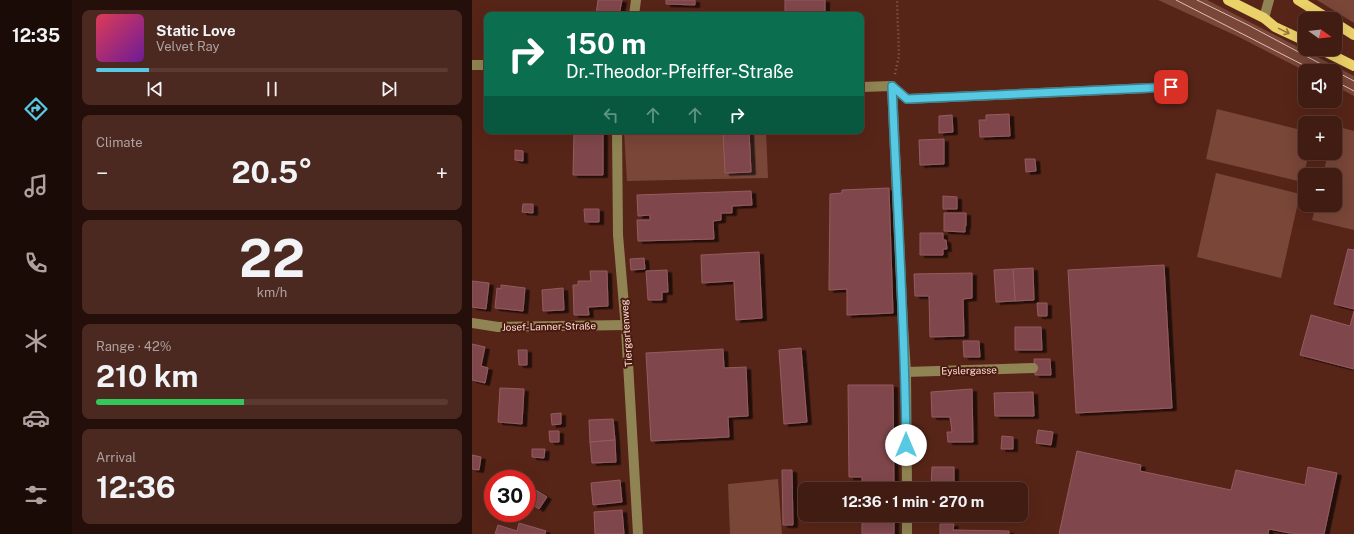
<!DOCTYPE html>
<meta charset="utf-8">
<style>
:root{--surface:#411c12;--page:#4c2920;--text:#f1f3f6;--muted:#aea19f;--line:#5a3a32;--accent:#57c9e3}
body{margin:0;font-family:"Public Sans",sans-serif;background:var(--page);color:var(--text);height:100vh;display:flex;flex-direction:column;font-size:15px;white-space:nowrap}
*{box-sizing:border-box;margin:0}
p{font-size:13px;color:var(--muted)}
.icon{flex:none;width:22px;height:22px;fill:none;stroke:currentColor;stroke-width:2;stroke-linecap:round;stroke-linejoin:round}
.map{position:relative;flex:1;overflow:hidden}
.details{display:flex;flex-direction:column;gap:10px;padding:10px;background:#240f0a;width:400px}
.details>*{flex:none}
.top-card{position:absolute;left:12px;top:12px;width:380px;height:122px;border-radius:8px;box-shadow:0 4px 16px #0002,0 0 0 1px var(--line);background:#0b6e4f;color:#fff;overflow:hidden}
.needle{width:26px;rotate:104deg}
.fabs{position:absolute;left:826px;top:12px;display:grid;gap:8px}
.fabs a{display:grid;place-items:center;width:44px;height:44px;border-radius:8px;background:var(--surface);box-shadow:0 4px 16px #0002,0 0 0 1px var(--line);font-size:20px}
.speed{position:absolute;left:12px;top:470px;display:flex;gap:8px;font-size:20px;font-weight:700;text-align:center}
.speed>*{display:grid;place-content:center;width:52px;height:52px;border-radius:50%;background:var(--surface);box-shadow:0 4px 16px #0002,0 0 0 1px var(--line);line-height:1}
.speed .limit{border:6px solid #d22;background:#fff;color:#111}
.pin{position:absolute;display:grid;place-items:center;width:34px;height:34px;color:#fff;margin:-17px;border-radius:8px;box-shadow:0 2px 6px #0006}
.me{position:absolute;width:44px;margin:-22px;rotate:0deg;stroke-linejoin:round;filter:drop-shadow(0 0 3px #0008)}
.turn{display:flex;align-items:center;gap:14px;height:84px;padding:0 16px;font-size:18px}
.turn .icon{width:52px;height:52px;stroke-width:2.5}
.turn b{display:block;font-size:28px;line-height:34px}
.lanes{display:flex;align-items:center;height:38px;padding:0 16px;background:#0003;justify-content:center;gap:20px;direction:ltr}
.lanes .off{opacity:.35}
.big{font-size:30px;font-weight:700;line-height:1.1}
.details .widget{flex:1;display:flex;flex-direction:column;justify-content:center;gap:6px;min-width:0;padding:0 14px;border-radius:8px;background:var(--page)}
.details .dial{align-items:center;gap:0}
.dial b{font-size:52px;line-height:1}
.song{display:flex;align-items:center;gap:12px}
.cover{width:48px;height:48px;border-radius:6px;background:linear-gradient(135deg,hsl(350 70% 55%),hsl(280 70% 35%))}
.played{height:4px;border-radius:2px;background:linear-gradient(90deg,var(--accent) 15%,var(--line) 15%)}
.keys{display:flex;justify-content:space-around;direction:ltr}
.heat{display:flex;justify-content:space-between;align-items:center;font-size:22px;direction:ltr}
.charge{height:6px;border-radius:3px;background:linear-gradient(90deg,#34c759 42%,var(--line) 0)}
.trip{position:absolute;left:326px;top:482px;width:230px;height:40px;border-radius:8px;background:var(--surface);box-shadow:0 4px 16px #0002,0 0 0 1px var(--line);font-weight:700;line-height:40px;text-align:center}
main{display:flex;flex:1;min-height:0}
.tab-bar{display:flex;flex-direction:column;width:72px;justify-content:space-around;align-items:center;background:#1a0b07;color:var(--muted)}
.tab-bar .icon{width:28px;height:28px}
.tab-bar .on{color:var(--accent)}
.tab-bar b{font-size:18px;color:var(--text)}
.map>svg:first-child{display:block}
.green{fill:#794638}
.building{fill:#7f474b;stroke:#965b60;filter:url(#shadow)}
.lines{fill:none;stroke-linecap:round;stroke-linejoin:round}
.path{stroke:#8c6257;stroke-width:2.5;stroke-dasharray:1 3;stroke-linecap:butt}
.minor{stroke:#908454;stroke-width:10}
.major{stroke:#ebd169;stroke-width:10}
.tram{stroke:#dec0b8;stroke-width:1}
.oneway{stroke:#9b763c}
.route-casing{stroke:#398394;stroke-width:10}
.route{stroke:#57c9e3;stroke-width:7}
.labels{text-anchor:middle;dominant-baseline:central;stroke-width:4;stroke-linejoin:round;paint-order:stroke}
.street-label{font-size:10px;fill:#fbe1da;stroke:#4b1a0e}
</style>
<main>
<nav class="tab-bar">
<b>12:35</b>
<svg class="icon on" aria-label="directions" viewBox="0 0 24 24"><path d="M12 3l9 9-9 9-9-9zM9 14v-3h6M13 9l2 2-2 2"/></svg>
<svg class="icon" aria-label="music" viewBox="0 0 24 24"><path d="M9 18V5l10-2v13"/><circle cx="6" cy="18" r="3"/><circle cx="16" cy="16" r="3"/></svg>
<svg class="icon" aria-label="phone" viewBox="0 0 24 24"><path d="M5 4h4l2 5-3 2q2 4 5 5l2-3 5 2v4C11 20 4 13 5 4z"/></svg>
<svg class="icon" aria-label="climate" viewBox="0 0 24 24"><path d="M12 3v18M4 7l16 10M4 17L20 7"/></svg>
<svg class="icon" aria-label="car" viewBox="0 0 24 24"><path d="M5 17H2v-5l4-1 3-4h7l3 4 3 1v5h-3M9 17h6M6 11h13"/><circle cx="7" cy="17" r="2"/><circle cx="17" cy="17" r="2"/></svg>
<svg class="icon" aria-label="filters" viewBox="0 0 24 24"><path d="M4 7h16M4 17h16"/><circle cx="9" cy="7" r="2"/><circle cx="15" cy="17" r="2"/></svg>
</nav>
<section class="details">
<div class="widget">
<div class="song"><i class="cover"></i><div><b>Static Love</b><p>Velvet Ray</p></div></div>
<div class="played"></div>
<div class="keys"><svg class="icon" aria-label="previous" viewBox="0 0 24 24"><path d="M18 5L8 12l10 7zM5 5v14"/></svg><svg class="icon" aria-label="pause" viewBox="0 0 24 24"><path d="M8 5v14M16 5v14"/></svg><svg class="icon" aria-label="next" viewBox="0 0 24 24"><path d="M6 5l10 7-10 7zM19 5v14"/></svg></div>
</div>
<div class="widget"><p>Climate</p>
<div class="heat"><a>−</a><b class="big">20.5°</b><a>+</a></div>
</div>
<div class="widget dial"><b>22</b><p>km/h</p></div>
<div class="widget"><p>Range · 42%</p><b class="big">210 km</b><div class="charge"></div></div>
<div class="widget"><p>Arrival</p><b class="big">12:36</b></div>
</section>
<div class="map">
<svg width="882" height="534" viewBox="0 0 882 534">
<defs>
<filter id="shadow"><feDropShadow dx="4.5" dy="2.5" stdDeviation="0" flood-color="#0009"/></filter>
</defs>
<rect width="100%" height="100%" fill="#572518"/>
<g class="green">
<path d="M686,0H735L882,76V96L863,86V71H833L767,37Z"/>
<path d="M845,0H882V23Z"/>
<path d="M745,109L833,131V153H837L830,182L734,159Z"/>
<path d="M863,126L882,131V230L840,220L844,205H863V175H851L856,153H863Z"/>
<path d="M152,131H294L296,178L155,181Z"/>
<path d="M744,173L828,194L809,278L725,257Z"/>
<path d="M306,479L310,534H258L256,484Z"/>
</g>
<g class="building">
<path d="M126,0H150L147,15H124Z"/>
<path d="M194,0H223V5L194,4Z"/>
<rect x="313" y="0" width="40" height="15"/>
<path d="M537,114L538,136L508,137L507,120H514V115Z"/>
<path d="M480,115L481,132L467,133V116Z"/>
<path d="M102,131H131V175H101Z"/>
<path d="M251,131H277L279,172L253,173Z"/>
<path d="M472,139V164L448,165L447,140Z"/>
<path d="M43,150L51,151V161L43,160Z"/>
<path d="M553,159H563L564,171L554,172Z"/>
<path d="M417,188L421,313L375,315V289L357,290L358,194L370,193V190Z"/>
<path d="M279,191L280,205L260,206V213H249V220L241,221L242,239L166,241L165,220H178V215L166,216L165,195Z"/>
<path d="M471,196L485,197V209H471Z"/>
<path d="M51,204H61V213L50,212Z"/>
<path d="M112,209H127V222H113Z"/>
<path d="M472,213H494V226H493V232L472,231Z"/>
<path d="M448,233H471V240H474L475,249H471V255H448Z"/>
<path d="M876,249L882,250V309L862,304Z"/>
<path d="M287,252L290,318L264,320L262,281L230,283L229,255Z"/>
<path d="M172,258L173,269L159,270L158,259Z"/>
<path d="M692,265L700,408L604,413L596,270Z"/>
<path d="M561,268L562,300L543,301L541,269Z"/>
<path d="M541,269L543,301L524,302L522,270Z"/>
<path d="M195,270L196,292H190V300H176L174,271Z"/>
<path d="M118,271H135L136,306L116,307L117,315H102L101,285H106V281H119Z"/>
<path d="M500,273V298L491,299L492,336L458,337L457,296H443L442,274Z"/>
<path d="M0,281L17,283L14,309L0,307Z"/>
<path d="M29,285L53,288L51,311L23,308L25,288L29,289Z"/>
<path d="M91,288L92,310L71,311L70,290Z"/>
<path d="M565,303H575V316H566Z"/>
<path d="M882,311V369L828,355L839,315L878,326Z"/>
<path d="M543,327H569L570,350H543Z"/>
<path d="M491,341H507L508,357H492Z"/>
<path d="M0,344L13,347L9,366L16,368L13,383L0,380Z"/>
<path d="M329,348L335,422L312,424L307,350Z"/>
<path d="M251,349L252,368L274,367L276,416L256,417L257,437L179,441L174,353Z"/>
<path d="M46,350H55V365H47Z"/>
<path d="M562,359H578L579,375H563Z"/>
<path d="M376,385H421L422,489H390V477H377Z"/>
<path d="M28,388L52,389L50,424L26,422Z"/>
<path d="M500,389L501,442H476L475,432H480L478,417H460L459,392Z"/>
<path d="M561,392L562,416H523L522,393Z"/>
<path d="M89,413V424L80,425L79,414Z"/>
<path d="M141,419L143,440L118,442L117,420Z"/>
<path d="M566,430L581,432L579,445L564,443Z"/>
<path d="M77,431H87V442H78Z"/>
<path d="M530,436L541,437V449H529Z"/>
<path d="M143,440L144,462L120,463L118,442Z"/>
<path d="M60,449H73L72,458L60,457Z"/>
<path d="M605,451L669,465L668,471L759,490L764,470L833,485L836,467L865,473L852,534H822V533H817L797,529L796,534H587Z"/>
<path d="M0,455L9,457L7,470L0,469Z"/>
<path d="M460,467H482V489H459Z"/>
<path d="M310,470H320L321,525H311Z"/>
<path d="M148,480L150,502L121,505L119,483Z"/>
<path d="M62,489L75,497L67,509L55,501Z"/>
<path d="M150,510L152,534H123L122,512Z"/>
<rect x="390" y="515" width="32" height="19"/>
<path d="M47,523L74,531L73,534H23L26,525L45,531Z"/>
<path d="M468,524H482L481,530L537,531V534H468Z"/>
</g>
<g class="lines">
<path class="path" d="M423,74L427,56L425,0"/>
<g class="minor">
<path d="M162,15L164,0"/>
<path d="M792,18L797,0"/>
<path d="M0,65H15"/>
<path d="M420,86L431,325L434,372L435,489"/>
<path d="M389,87L420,86L435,99L699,87"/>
<path d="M145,131L146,235L154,329L166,534"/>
<path d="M0,323L26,327L154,325"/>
<path d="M434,372L561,368"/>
<path d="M435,515V534"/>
</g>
<g class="major">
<path d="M756,0L792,18L803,27L833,41"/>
<path d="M826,0L857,19"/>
<path d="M863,23L882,35"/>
<path d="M848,49L882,66"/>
</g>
<g class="tram">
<path d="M704,0L843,71"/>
<path d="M725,0L776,25L862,71"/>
<path d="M863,71L882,81"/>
<path d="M863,81L882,91"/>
</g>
</g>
<defs><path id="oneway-shaft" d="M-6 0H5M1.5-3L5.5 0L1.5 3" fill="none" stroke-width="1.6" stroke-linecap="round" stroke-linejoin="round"/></defs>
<use class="oneway" href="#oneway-shaft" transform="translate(812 31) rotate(26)"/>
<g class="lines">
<defs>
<path id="route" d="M434,445C433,325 425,205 420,86L435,99L699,87"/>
</defs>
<use href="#route" class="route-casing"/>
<use href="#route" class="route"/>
</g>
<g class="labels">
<g class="street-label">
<text transform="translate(77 326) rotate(-1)">Josef-Lanner-Straße</text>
<text transform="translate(154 333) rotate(-94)">Tiergartenweg</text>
<text transform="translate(497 370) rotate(-1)">Eyslergasse</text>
</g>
</g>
</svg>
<div class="fabs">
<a><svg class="needle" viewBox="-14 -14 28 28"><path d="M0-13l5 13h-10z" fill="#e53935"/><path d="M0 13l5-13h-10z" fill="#aea19f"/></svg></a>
<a><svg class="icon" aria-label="sound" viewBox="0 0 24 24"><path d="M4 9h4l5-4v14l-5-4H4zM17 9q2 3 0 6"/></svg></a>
<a>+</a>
<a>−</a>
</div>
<div class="speed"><div class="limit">30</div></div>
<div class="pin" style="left:699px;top:87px;background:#d93025"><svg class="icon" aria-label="arrive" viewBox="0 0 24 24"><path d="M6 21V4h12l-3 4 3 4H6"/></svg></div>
<svg class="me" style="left:434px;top:445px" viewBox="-20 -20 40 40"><circle r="19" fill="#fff"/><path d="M0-13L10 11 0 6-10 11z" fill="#57c9e3"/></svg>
<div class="trip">12:36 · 1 min · 270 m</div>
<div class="top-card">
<div class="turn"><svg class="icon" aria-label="right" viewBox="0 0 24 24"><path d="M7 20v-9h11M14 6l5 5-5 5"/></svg><div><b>150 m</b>Dr.-Theodor-Pfeiffer-Straße</div></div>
<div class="lanes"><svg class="icon off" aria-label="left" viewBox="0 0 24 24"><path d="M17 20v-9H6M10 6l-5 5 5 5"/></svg><svg class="icon off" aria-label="ahead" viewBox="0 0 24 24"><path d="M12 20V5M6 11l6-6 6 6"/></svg><svg class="icon off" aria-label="ahead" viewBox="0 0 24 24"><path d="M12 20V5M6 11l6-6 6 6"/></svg><svg class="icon" aria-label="right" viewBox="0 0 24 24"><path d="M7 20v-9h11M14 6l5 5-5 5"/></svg></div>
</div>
</div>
</main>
